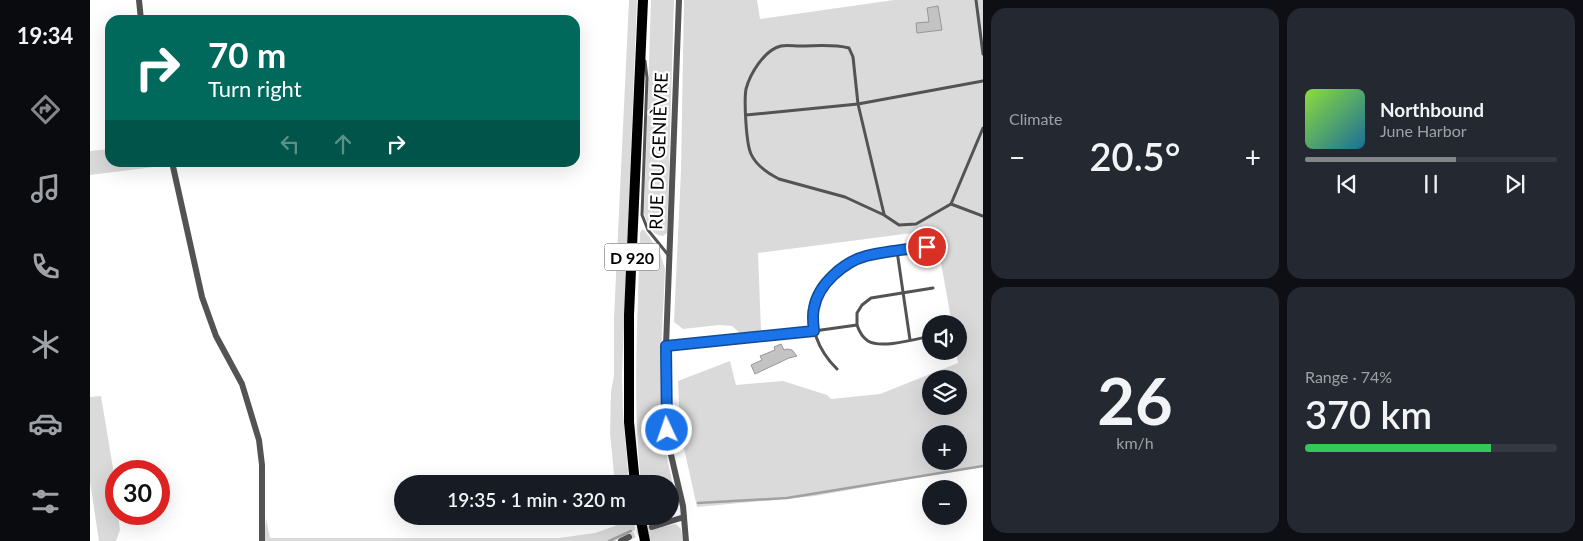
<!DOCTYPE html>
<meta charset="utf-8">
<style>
:root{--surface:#171b24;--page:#242831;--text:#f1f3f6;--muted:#9ea1a6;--line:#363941;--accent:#858687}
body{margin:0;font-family:Lato,sans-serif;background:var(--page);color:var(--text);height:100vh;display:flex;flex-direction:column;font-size:19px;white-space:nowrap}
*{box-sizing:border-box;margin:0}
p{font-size:16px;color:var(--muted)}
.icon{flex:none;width:28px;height:28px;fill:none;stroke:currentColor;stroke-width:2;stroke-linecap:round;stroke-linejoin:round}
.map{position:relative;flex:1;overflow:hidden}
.panel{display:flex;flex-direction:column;gap:8px;padding:8px;background:#0d0f14;width:600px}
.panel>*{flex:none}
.banner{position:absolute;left:15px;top:15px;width:475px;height:152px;border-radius:15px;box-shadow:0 5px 20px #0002;background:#00695c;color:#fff;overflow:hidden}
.controls{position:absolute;left:832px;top:315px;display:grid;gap:10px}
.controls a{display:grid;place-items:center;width:45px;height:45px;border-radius:50%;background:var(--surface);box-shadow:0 5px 20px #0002;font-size:25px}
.speed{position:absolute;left:15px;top:460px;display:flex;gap:10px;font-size:25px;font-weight:700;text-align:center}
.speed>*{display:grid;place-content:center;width:65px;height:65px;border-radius:50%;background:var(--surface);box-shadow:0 5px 20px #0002;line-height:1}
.speed .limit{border:8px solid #d22;background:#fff;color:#111}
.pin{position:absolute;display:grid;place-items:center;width:42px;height:42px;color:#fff;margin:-21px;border:2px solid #fff;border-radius:50%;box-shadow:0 1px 5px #0007}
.me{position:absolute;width:55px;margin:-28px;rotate:357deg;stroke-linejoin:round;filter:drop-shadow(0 0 4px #0008)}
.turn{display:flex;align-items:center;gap:18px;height:105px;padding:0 20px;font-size:22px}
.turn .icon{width:65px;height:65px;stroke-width:2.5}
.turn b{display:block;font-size:35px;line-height:42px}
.lanes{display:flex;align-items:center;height:48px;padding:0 20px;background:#0003;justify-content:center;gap:25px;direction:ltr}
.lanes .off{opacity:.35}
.big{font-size:38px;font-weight:600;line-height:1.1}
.panel .widget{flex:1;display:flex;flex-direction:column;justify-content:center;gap:8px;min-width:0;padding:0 18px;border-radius:15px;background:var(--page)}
.panel .dial{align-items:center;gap:0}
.dial b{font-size:65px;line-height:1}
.song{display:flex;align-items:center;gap:15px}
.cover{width:60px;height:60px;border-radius:8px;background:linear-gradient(135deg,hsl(90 70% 55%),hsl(200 70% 35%))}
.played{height:5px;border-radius:2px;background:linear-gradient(90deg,var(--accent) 60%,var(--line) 60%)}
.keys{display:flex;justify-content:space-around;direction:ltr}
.heat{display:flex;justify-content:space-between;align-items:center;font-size:28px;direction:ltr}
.charge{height:8px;border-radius:4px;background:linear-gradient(90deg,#34c759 74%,var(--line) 0)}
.panel .tiles{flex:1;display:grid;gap:8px;grid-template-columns:repeat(2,1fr)}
.trip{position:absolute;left:304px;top:475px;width:285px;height:50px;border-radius:25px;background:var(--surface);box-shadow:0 5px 20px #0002;font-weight:600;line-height:50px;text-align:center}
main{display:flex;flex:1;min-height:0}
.menu{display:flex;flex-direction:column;width:90px;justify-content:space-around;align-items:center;background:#090b0e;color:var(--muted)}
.menu .icon{width:35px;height:35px}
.menu .active{color:var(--accent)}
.menu b{font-size:22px;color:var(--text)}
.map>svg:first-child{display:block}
.green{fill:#dadada;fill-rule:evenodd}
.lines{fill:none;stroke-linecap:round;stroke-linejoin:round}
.stream{stroke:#a1a1a1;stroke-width:2.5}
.building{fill:#c3c3c3;stroke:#979797}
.street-tunnel{stroke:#d9d9d9;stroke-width:6;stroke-dasharray:6 3;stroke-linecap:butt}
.lane{stroke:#535353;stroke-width:3}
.street{stroke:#535353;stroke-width:6}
.primary{stroke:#000;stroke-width:10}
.route-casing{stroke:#114b97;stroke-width:12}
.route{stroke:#1a73e8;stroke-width:9}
.labels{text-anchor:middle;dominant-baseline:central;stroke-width:4.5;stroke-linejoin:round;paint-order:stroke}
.shield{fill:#fff;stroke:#4c4c4c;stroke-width:1}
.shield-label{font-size:16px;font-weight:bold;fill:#000}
.street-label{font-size:18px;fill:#000;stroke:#fff}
</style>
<main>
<nav class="menu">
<b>19:34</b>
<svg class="icon active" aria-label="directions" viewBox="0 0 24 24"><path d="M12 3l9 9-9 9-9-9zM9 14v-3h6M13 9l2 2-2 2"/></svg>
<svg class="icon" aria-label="music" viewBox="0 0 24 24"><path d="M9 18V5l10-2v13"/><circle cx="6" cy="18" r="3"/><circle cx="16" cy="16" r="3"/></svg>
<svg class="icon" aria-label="phone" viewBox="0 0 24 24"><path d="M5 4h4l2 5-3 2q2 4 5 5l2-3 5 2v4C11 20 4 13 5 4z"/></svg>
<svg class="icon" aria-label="climate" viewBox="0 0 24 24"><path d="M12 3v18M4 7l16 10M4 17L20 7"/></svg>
<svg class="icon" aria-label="car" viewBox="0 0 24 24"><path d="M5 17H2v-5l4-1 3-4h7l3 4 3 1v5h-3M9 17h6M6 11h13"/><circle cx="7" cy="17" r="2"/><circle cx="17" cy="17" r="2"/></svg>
<svg class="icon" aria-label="filters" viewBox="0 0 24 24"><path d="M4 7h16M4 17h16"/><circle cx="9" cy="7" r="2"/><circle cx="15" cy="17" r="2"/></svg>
</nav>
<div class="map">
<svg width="893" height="541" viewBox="0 0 893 541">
<rect width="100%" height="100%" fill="#fff"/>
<g class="green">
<path d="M539,0H547L532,375L533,413L539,484H525L520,433L521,391L524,376V318Z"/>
<path d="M561,0H584L577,233L573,236C561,235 557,223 554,213Z"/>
<path d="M594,0H667L670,19L804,0H893V466L725,496L607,507L590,430L588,381L640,361L646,385L693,381L737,395L741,399L790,394L868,363L866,351H869V324H862L845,230L668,253L671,330L651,334L642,326L629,325L593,329L584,322L591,171ZM841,379H869V406H841ZM841,434H869V461H841Z"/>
<path d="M20,149V162H79L80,165L0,175V151Z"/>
<path d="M552,229L555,231L570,253L575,269C573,321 568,379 573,430C575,456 583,480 587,506L580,515V484H551C542,400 548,317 550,233Z"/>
<path d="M11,396L24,474L26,514H28L30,530L26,541H9L0,482V397Z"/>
<path d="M528,516H544L545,530L525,541H174L176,518L180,538H469L505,533L525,526Z"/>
<path d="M586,524L591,529L593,541H560L558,532L566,528Z"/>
</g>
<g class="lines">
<g class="stream">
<path d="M608,503L697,498L893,466"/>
<path d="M519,541L541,531"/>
</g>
</g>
<g class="building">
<path d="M848,6L852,30L827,33L826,23L839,22L837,8Z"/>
<path d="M691,344L694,350L697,349L702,350L707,356L699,358L665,374L661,365L672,360L670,356L685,350L684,347Z"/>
</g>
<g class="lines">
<path class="street-tunnel" d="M539,537L562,527"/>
<g class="lane">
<path d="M886,0L893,54"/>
<path d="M555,61L557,78L552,215L558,230L579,256"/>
<path d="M656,115L768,104L763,57L759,48C743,44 727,46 710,46C704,46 696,45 691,46C674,50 660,74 656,89C654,101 656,143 661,154C666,165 679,174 689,179L755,197L794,215L809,225L826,224L861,204L893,216"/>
<path d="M861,204L893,128"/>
<path d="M794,214L768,104L893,81"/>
<path d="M807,251L820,340"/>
<path d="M767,325V313L772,305L781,298L843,288"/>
<path d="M576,345L724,331L767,325C769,331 772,337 778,341C791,349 826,339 841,336"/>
<path d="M747,369C706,328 720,278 773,257C791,250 818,249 837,247"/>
</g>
<g class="street">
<path d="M49,0L51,20"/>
<path d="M589,0L576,346V418L578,442L593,506L596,541"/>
<path d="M82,162L112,297L126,336L152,384L169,440L172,465V541"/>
<path d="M562,527L594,517"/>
<path d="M531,541L539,537"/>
</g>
<g class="primary">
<path d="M545,484L539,422V315L553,0"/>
<path d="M550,516L555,541"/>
</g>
</g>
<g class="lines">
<defs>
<path id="route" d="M577,430L576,346L724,331C723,323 722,315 724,308C728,284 754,262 776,256C796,251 817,249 837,247"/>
</defs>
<use href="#route" class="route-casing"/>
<use href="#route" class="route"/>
</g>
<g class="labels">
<rect class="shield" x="514.5" y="243.5" width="55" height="27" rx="4"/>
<g class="shield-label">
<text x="542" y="257">D 920</text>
</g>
<g class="street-label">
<text transform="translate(568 151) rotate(-88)">RUE DU GENIÈVRE</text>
</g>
</g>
</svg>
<div class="controls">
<a><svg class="icon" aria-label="sound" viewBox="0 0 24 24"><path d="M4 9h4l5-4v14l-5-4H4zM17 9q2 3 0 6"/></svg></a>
<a><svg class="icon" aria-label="layers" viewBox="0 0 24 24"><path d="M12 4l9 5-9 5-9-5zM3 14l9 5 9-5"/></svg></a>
<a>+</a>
<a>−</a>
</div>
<div class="speed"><div class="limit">30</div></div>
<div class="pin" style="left:837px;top:247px;background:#d93025"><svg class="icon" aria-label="arrive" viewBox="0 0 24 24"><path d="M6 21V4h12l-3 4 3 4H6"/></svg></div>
<svg class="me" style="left:577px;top:430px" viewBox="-20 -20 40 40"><circle r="17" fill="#1a73e8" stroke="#fff" stroke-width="3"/><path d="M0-11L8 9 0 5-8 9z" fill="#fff"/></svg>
<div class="trip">19:35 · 1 min · 320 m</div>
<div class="banner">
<div class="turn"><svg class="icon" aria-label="right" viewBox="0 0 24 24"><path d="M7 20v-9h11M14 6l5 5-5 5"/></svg><div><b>70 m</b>Turn right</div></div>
<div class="lanes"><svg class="icon off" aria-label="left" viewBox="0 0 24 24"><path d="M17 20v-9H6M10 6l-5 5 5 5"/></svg><svg class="icon off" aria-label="ahead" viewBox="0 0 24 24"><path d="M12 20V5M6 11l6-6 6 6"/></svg><svg class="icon" aria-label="right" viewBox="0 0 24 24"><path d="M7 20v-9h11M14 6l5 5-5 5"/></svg></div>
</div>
</div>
<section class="panel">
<div class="tiles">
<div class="widget"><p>Climate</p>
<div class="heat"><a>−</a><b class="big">20.5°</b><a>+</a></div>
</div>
<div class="widget">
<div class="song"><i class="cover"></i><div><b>Northbound</b><p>June Harbor</p></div></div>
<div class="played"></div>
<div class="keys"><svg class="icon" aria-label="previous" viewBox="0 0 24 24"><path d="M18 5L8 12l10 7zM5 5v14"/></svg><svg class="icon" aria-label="pause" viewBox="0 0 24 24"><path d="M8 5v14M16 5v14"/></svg><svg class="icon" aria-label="next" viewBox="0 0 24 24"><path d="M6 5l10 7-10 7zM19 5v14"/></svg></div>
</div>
<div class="widget dial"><b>26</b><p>km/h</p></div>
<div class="widget"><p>Range · 74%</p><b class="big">370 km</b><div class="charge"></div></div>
</div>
</section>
</main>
